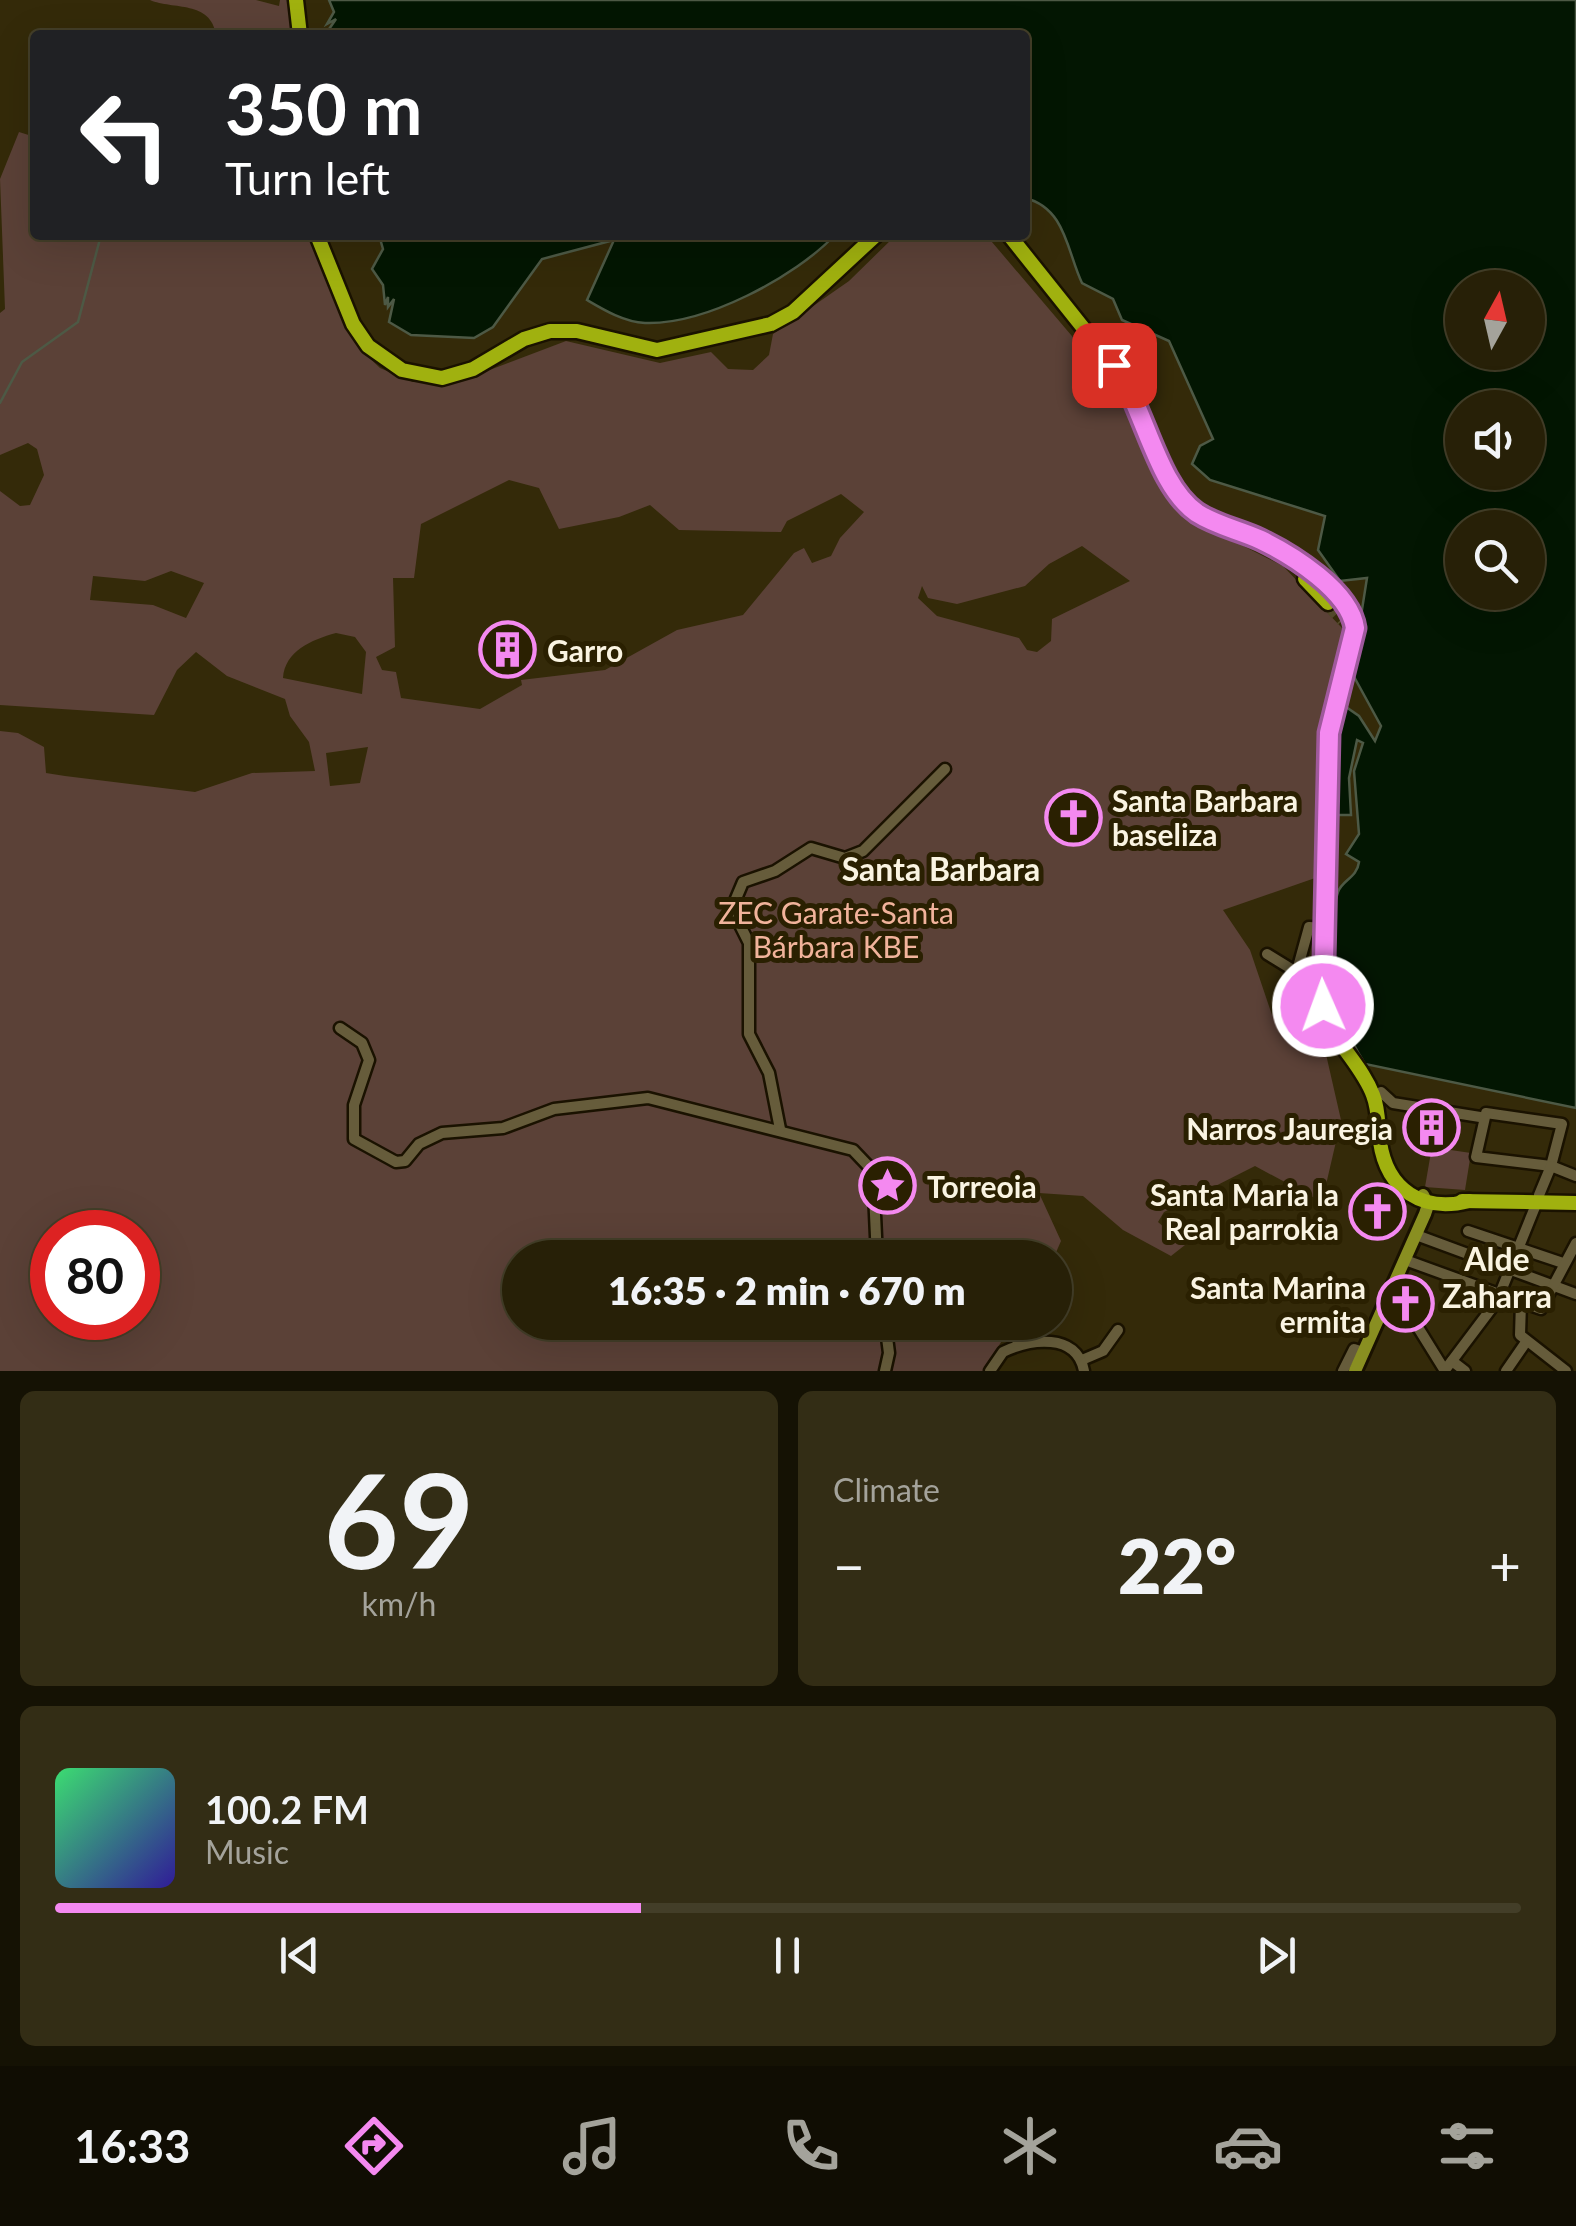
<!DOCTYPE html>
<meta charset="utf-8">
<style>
:root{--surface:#272007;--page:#332d15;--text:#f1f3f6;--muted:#a4a39b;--line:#433e28;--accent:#f489f0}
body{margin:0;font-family:Lato,sans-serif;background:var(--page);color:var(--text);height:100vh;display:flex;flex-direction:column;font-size:38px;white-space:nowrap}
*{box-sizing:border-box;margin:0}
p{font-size:32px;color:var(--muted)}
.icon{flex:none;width:55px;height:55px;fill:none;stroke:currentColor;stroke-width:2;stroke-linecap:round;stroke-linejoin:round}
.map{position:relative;height:1371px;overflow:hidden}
.drawer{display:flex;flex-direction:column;gap:20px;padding:20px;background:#151204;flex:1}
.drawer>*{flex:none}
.top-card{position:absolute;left:30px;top:30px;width:1000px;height:210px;border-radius:10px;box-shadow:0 10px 40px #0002,0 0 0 2px var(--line);background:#202124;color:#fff;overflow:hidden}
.needle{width:65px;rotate:8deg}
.fabs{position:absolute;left:1445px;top:270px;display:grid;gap:20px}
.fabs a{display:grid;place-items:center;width:100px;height:100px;border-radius:50%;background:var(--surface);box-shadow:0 10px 40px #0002,0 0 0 2px var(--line);font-size:50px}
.speed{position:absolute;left:30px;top:1210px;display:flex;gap:20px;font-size:50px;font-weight:700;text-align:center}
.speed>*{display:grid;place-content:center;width:130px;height:130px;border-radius:50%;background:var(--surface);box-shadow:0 10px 40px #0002,0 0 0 2px var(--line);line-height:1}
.speed .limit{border:15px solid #d22;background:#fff;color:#111}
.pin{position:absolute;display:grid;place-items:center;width:85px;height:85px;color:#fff;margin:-42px;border-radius:20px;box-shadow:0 5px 15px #0006}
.me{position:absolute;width:110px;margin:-55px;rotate:358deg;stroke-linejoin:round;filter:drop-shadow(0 0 8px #0008)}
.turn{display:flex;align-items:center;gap:35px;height:210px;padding:0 30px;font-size:45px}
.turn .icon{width:130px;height:130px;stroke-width:2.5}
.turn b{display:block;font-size:70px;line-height:85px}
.big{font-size:75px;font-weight:800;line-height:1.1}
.drawer .tile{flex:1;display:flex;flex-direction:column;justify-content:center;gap:15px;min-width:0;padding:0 35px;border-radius:15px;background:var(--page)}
.drawer .dial{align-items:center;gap:0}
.dial b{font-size:130px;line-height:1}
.song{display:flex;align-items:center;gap:30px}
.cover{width:120px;height:120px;border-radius:15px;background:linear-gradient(135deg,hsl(140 70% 55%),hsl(250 70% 35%))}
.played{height:10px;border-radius:5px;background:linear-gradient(90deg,var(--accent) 40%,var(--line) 40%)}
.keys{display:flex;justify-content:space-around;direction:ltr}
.heat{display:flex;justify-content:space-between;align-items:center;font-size:55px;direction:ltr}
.drawer .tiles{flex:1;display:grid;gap:20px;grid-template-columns:1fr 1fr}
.tile:last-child{grid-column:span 2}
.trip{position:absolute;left:502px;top:1240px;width:570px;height:100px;border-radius:50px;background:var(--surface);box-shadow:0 10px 40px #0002,0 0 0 2px var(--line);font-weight:800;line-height:100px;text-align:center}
.tab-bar{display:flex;height:160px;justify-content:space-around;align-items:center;background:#100d03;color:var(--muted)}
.tab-bar .icon{width:70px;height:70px}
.tab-bar .current{color:var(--accent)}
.tab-bar b{font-size:45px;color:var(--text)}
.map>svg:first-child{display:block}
.green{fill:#5b4137;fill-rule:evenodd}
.water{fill:#031602;stroke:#4d5945;stroke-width:2.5;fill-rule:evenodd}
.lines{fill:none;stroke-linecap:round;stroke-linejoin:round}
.stream{stroke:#4d5945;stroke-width:2.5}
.highway-tunnel{stroke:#52482a;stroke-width:14;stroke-dasharray:14 7;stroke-linecap:butt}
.minor-casing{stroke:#1a1200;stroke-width:15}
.major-casing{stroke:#1a1200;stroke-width:18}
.highway-casing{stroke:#1a1200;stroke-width:19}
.minor{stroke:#665c3b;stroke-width:10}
.major{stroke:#898f21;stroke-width:12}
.highway{stroke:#a0b10f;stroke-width:14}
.route-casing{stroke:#9f599c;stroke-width:25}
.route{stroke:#f489f0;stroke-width:18}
.labels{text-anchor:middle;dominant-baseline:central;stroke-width:10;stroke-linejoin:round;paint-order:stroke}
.poi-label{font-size:30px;font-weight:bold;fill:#faf4e2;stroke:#2a2001;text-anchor:start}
.park-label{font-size:30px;fill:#f1b39b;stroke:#2a2001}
.neighbourhood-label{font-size:32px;font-weight:bold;fill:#faf4e2;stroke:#2a2001}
</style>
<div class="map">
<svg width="1576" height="1371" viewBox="0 0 1576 1371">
<rect width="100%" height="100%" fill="#342a09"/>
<g class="green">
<path d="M150,0H256L279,6L280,0H289L292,30H279L277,35H216C211,0 173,10 150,0Z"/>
<path d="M19,132L35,137V235H309L358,347L380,368L413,382L463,380L566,341L660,363L711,352L728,369L753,370L769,355L773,334L849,281L896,235H986L1111,382L1143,448L1188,518L1283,566L1342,628L1345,646L1323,721L1318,877L1223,910L1250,950L1272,1015L1289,978L1320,1028L1341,1120L1322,1202L1255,1166L1164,1212L1158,1222L1185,1245L1171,1256L1123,1230L1083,1196L1039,1193L1061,1241L1054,1257L520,1258V1322L1013,1323L983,1371H0V731L18,733L44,747L46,773L65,776L195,792L252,773L315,771L309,742L290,716L285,699L227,676L196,652L177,670L154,715L0,705V491L20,506L30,505L44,475L37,449L28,443L0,455V313L5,309L0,179ZM509,480L539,488L559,529L619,517L650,505L679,530L781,532L787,521L841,494L864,512L840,538L831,556L812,563L804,548L794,553L743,615L677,630L605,670L521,680L522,685L480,709L401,698L396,672L382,670L376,657L395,647L393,578H414L421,524ZM1082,546L1130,581L1052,619L1051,641L1037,652L1027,650L1019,638L937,616L918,598L922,586L928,598L957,604L1025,586L1049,564ZM171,571L204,583L186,618L153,605L90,600L93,576L145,581ZM336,633L355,637L366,652L362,694L283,678C285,651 311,640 336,633ZM368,747L360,783L330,786L326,753ZM52,1232H138V1318H52Z"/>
<path d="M1437,1148L1471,1153L1465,1190L1425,1187L1431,1152Z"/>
</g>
<g class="water">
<path d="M329,0H1576V1108L1365,1064C1334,1015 1318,950 1338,892C1342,880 1357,878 1359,862L1346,854L1359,834L1354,771L1363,743L1357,740L1349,778L1351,815H1334L1337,732L1346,707L1359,716L1375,741L1381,726L1352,673L1367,578L1340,581L1318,550L1325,516L1210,480L1192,464L1200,446L1213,439L1169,341L1122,320L1113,299L1082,283C1067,252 1066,208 1025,198V35H344L345,31L325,35L336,19L327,24L334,12ZM1462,288H1528V352H1462ZM1462,408H1528V472H1462ZM1462,528H1528V592H1462Z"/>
<path d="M379,235H835C795,277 705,325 645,323C624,322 604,310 587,300L614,240L542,259L493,327L474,338L411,335L389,322L394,299L388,307V297L385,305L383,285L372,269L383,249Z"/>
</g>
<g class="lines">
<path class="stream" d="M0,403L22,362L78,322L101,235"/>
<path class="highway-tunnel" d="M1328,603L1343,620"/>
<defs>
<g id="minor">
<path d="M1267,954L1293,970L1298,967L1309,927L1323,928"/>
<path d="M340,1028L362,1043L369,1060L354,1105V1139L396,1162L405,1161L419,1144L442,1133L503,1128L554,1109L648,1098L853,1150L873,1171L877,1258"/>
<path d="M1381,1092L1393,1103L1480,1117"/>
<path d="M1486,1113L1562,1124L1551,1166L1476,1157Z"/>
<path d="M780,1129L769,1073L749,1034V943L736,917L735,901L743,882L775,871L811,848L845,858L863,851L945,769"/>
<path d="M1539,1195L1551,1166L1576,1176"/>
<path d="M1468,1231L1563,1263"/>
<path d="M1419,1236L1576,1294"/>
<path d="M1408,1261L1521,1302L1520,1335L1566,1371"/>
<path d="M1386,1301L1414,1321L1445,1371"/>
<path d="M1521,1302L1541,1309L1576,1243"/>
<path d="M1017,1345L1027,1322"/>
<path d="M1082,1360L1103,1351L1118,1330"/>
<path d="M1452,1361L1465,1371"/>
<path d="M1445,1370L1497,1301L1535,1207"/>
<path d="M885,1371L889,1353L885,1322"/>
<path d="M990,1371L1003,1352C1030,1339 1077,1332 1084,1371"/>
<path d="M1343,1371L1354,1349L1363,1352"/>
<path d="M1506,1371L1526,1342"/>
</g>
<path id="major" d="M1355,1371L1425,1214L1428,1205L1423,1195"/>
<g id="highway">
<path d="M296,0L300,35"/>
<path d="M317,235L353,324L368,346L402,370L442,378L473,369L524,339L550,331H577L657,350L771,324L793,312L876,235"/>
<path d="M1009,235L1124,379L1179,497L1196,512L1267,543L1309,573L1345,602L1355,627L1329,733L1323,1007C1332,1042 1361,1063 1373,1095C1379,1110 1378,1126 1380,1142C1387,1190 1423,1213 1469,1201"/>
<path d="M1305,579L1328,603"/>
<path d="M1462,1201L1576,1203"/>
</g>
</defs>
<use href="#minor" class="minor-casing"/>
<use href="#major" class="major-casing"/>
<use href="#highway" class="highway-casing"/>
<use href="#minor" class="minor"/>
<use href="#major" class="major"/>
<use href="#highway" class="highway"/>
</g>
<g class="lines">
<defs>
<path id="route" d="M1114,365C1145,407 1156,485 1197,513C1217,526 1240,530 1261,540C1292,555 1350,591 1355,628L1329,733L1323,1006"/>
</defs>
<use href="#route" class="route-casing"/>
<use href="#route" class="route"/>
</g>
<defs>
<symbol id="building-ring" viewBox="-11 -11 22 22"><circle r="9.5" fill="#2a2001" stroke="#f489f0" stroke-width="1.5"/><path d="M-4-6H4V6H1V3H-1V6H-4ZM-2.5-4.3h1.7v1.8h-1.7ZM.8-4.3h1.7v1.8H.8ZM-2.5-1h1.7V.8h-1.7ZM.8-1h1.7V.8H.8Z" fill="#f489f0"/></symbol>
<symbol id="church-ring" viewBox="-11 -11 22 22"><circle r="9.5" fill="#2a2001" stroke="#f489f0" stroke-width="1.5"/><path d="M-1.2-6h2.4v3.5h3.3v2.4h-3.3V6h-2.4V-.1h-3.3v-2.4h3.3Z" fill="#f489f0"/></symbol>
<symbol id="sight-ring" viewBox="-11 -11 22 22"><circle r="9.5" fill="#2a2001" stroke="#f489f0" stroke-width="1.5"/><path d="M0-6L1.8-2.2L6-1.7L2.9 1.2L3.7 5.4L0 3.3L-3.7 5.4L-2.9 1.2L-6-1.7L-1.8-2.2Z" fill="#f489f0"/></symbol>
</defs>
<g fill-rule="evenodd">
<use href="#building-ring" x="476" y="618" width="63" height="63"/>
<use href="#church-ring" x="1042" y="786" width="63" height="63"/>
<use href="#building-ring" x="1400" y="1096" width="63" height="63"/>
<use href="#sight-ring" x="856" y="1154" width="63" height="63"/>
<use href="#church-ring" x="1346" y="1180" width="63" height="63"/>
<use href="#church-ring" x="1374" y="1272" width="63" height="63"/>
</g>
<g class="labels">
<g class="poi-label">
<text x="547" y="650">Garro</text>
<text x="1112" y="800">Santa Barbara<tspan x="1112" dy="34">baseliza</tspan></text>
<text x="1393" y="1128" text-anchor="end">Narros Jauregia</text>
<text x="927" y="1186">Torreoia</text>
<text x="1339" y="1194" text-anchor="end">Santa Maria la<tspan x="1339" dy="34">Real parrokia</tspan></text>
<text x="1366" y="1287" text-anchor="end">Santa Marina<tspan x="1366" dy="34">ermita</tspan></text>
</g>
<g class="park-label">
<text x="836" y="912">ZEC Garate-Santa<tspan x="836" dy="34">Bárbara KBE</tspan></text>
</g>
<g class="neighbourhood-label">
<text x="941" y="868">Santa Barbara</text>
<text x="1497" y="1258">Alde<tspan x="1497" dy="37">Zaharra</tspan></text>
</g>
</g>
</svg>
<div class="fabs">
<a><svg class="needle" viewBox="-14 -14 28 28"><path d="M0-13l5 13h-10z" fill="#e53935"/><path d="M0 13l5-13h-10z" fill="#a4a39b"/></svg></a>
<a><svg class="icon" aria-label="sound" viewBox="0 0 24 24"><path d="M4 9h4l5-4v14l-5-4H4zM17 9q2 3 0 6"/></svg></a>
<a><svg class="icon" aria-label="search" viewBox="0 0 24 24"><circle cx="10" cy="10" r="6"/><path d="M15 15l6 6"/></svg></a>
</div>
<div class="speed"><div class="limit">80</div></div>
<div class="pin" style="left:1114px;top:365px;background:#d93025"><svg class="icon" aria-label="arrive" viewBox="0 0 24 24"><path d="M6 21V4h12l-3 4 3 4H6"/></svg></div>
<svg class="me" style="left:1323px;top:1006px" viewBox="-20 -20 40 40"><circle r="17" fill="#f489f0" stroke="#fff" stroke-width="3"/><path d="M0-11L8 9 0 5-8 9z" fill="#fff"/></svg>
<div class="trip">16:35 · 2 min · 670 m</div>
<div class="top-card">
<div class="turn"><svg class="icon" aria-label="left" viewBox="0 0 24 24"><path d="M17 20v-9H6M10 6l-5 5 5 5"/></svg><div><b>350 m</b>Turn left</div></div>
</div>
</div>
<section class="drawer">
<div class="tiles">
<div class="tile dial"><b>69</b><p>km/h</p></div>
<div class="tile"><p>Climate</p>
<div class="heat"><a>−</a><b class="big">22°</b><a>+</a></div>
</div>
<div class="tile">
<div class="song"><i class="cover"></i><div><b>100.2 FM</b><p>Music</p></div></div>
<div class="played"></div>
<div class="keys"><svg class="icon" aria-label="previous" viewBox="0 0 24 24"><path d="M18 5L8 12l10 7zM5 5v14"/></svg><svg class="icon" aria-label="pause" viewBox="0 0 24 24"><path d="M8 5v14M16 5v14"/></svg><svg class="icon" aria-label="next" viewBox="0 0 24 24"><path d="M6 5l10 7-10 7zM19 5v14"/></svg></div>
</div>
</div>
</section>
<nav class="tab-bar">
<b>16:33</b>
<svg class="icon current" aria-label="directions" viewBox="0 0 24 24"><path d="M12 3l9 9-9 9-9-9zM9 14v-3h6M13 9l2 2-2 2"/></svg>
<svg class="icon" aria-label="music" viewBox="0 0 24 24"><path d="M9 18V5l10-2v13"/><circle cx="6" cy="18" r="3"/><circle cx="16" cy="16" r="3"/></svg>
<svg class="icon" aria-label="phone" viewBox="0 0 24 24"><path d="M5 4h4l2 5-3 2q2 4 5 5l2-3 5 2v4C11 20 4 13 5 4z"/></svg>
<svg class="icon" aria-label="climate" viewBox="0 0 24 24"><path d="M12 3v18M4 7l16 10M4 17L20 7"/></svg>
<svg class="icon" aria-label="car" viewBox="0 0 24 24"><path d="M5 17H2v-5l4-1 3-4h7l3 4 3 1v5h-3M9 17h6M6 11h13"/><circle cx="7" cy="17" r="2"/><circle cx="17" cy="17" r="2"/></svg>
<svg class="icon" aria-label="filters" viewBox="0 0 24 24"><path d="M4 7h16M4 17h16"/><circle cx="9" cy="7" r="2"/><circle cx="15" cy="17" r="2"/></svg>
</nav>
